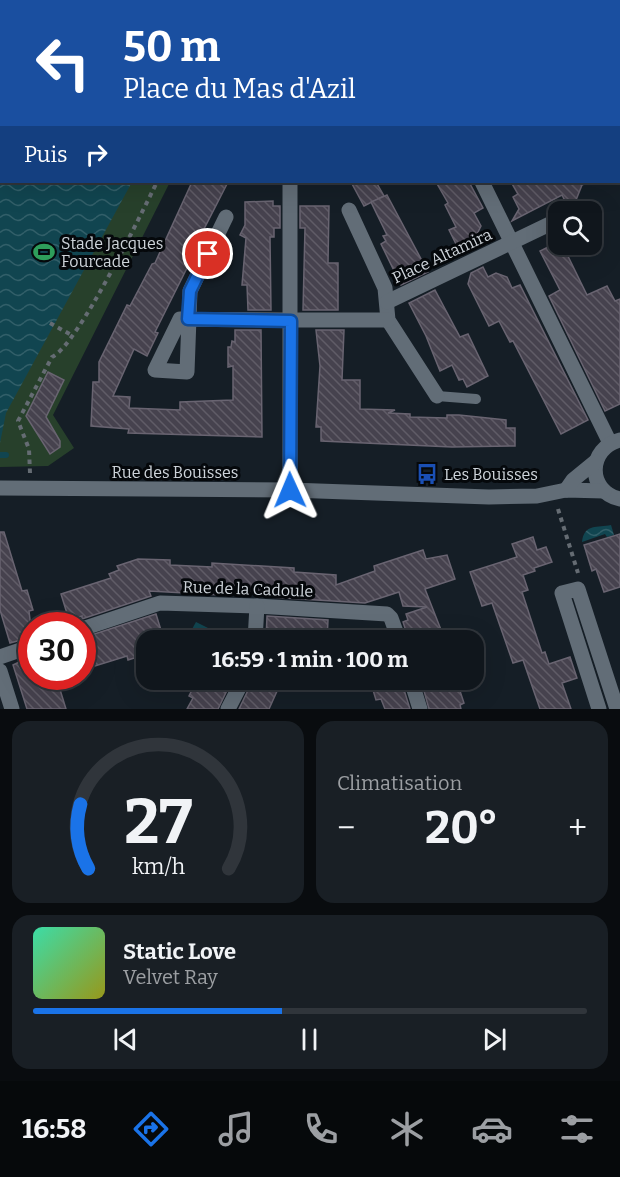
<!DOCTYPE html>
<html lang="fr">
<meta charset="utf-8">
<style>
:root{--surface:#10161c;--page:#191f25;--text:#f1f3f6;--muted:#9c9fa3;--line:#30353b;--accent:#1a73e8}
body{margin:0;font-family:Bitter,serif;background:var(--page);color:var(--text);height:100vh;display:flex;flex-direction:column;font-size:22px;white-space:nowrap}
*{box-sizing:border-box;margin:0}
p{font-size:20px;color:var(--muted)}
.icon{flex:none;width:33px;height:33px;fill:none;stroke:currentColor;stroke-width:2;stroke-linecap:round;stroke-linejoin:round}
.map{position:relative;height:709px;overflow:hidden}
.drawer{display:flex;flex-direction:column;gap:12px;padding:12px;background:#090c0f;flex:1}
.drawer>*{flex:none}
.top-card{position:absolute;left:0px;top:0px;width:621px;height:183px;box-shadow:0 6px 24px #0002,0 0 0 2px var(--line);background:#1a4fa0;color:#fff;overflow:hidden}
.fabs{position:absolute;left:548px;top:201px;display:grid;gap:12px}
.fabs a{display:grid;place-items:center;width:54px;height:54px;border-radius:12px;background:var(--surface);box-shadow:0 6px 24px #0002,0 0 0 2px var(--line);font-size:30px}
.speed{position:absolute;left:18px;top:612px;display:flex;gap:12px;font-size:30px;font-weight:700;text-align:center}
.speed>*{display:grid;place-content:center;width:78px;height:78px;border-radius:50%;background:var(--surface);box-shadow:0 6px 24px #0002,0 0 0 2px var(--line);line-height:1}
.speed .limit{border:9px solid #d22;background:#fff;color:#111}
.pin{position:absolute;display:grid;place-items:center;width:51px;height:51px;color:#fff;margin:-26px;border:3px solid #fff;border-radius:50%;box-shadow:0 2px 6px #0007}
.me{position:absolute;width:66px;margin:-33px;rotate:359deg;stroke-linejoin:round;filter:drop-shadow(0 0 4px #0008)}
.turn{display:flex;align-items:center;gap:21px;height:126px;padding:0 24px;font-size:27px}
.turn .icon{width:78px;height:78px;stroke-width:2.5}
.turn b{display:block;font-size:42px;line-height:51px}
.then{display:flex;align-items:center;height:57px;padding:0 24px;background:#0003;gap:12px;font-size:22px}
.big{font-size:45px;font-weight:700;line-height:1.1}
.drawer .widget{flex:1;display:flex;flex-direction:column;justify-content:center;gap:9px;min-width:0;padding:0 21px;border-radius:18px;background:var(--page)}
.drawer .dial{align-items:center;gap:0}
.dial svg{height:156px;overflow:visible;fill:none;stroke:var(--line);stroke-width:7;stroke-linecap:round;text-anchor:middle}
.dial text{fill:var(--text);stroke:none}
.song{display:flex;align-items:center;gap:18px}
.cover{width:72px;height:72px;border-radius:9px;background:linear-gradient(135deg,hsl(160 70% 55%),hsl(60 70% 35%))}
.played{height:6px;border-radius:3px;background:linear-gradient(90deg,var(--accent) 45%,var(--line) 45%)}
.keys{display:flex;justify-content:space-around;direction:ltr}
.heat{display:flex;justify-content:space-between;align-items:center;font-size:33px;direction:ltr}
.drawer .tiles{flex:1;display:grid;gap:12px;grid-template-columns:1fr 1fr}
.widget:last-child{grid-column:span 2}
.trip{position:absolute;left:136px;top:630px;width:348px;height:60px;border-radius:18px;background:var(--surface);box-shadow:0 6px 24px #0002,0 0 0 2px var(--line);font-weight:700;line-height:60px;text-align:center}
.dock{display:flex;height:96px;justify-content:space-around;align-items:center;background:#06090b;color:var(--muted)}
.dock .icon{width:42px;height:42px}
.dock .current{color:var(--accent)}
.dock b{font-size:27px;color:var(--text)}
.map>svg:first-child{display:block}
.green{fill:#27402b}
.water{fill:url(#water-waves)}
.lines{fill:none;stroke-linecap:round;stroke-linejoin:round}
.stream{stroke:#114550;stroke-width:6}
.building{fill:url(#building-back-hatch);stroke:#696471;stroke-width:1.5}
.path{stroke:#656c73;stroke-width:4;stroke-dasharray:4.5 4.5;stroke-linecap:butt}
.lane{stroke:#626d77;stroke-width:10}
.street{stroke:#626d77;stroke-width:15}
.secondary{stroke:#626d77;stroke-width:15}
.route-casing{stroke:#114b97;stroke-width:15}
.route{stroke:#1a73e8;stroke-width:10}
.labels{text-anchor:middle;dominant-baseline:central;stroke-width:6;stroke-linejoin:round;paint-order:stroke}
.poi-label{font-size:16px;fill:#ced4da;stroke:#05080b;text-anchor:start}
.street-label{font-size:16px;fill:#ced4da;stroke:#05080b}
</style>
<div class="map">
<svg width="620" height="709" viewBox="0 0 620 709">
<defs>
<pattern id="water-waves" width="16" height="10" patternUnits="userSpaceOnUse" patternTransform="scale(1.5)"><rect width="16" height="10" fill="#114550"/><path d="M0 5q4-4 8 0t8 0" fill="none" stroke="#325f69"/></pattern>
<pattern id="building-back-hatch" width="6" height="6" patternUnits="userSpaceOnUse" patternTransform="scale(1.5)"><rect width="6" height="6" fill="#46424e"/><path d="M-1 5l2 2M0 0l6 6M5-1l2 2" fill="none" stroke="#605c67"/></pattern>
</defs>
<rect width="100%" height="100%" fill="#151e26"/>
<path class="green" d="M0,0L108,1L2,2V182H170L53,415L74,448L48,466L0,467Z"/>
<g class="water">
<path d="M0,0L87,1L2,2V182H132L6,413L0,443Z"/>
<path d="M611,525L614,535L607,537L605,534L582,542C584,523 598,528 611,525Z"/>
<path d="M196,622L208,628L201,640H186Z"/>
</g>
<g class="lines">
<path class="stream" d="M0,455H6"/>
</g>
<g class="building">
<path d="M192,182H228L203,231L207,233L200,248L196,256L194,254L155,332L158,333L147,356L134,349L113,396L130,397L129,408L180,410V402L233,400V366L228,367V347H231L232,341L235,342V330H261L262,437L128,433L129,429L91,426L93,382H99V362L127,305L130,306L152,264L155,263Z"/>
<path d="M351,182H376L384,196L364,206Z"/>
<path d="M436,182H469L483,208L474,213L481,226L476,236L457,246L449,230L456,227L445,205L448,203Z"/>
<path d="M511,182H588L582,185L576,200L568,207L562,195L512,221L519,209L513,197L518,194Z"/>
<path d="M387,195L428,272L401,285L381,244L386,241L383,236L387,235L371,202Z"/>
<path d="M273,201V206H280V228H274V237H270L271,310H248L247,285H242L246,238L240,235L245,225V202Z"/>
<path d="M300,206H329L328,263H338V310H303L305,228H300Z"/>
<path d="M558,242V244H562L587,295L607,286L615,301L620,299V404L605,411L549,296L560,290L540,251Z"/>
<path d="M483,267L488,277L496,273L507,277L512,288L520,285L588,420L561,434L513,341L510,342L499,321L489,326L468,284L471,273Z"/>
<path d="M435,290L460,337L468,334L488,376L467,387L463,379L459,380L452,365L440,371L426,336L409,303Z"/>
<path d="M316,330H344L342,380H360V409L395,410L388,413L410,414V417L447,418V415H459L506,420V428H515V446L452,447L321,441V427H316L320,366Z"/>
<path d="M48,372L64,380L46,417L60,441V447L50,454L26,416Z"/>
<path d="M0,532H4L22,591L27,590L33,610L29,611L32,637L10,643L0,610Z"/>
<path d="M620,534V587L604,592L596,569L592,571L584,545Z"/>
<path d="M533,537L537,550L546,547L552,562L534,568L535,571L523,575L528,590L522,592L542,653L545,652L549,664L570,657L577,678L562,683L571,709H540L523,660L513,663L492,603L482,606L470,572L517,557L512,544Z"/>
<path d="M423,550L426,559L447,555L455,579L425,589L445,640H409L403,622L408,620L406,614L427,607L403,606L399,592L365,603L269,597V594L251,592L221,591V595L149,591L151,596L82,619V616L69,620L61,594L111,578L109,574L119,570L117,566L138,559L170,560V565L212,567V563L294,568V572L336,575V585L375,571L374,566Z"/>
<path d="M156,614L164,640H147V654L128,660L127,656L82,670V638Z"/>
<path d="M267,616L328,620L327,640H266Z"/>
<path d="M385,630L389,640H363Z"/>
<path d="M32,656V676H45L48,686L58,683L66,709H27L13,665Z"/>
<path d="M197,680H232L218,709H187L193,698L189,696Z"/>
<path d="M253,680H282L269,709H239Z"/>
<path d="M370,680H401L410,709H385L381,699L376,700Z"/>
<path d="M421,680H451L454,686L458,685L464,703L460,705L461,709H429Z"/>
</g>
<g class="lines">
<g class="path">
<path d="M92,0L93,2"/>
<path d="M392,0L393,2"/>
<path d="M29,2L30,0"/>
<path d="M406,2L409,0"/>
<path d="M620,89V88"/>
<path d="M50,323L73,336"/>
<path d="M30,473L29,449L18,421L52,357C78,345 141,214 157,182"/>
<path d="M558,509L578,573"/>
</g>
<path class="lane" d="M437,396L476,399"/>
<g class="street">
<path d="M443,0V2"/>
<path d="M236,2V0"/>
<path d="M354,2V0"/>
<path d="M482,182L610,443"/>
<path d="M349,210L385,288L388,320L437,396"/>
<path d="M576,212L580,209"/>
<path d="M226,217L190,291L187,372L155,370L180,319C249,320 318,320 388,320"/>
<path d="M387,302L558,220"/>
<path d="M290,490V182"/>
<path d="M82,629L160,603L257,606L387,614L391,618L399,640"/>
<path d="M255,640L257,606"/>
<path d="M0,657L32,646"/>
<path d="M0,671L12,709"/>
<path d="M411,680L420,709"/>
<path d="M228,709L243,680"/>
<path d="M599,709L562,593L578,589L617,709"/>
</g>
<g class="secondary">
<path d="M620,440C588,448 586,491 620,499"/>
<path d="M0,488L290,490L489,497L537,496L566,490L604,491"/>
<path d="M566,490L573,480L595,462"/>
</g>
</g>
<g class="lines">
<defs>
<path id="route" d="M208,254L190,291L188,319L291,321L290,490"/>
</defs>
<use href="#route" class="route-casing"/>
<use href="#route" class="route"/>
</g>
<defs>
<symbol id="stadium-bare" viewBox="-9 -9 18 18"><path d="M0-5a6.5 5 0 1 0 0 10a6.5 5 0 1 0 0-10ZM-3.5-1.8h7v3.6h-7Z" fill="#2e9e5b" stroke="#05080b" stroke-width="2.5" paint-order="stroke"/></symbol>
<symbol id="bus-bare" viewBox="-9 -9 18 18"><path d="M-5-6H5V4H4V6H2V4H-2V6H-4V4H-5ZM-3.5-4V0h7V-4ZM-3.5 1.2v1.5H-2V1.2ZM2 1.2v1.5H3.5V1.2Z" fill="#1a4fb4" stroke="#05080b" stroke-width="2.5" paint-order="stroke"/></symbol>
</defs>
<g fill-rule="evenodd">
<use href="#stadium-bare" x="29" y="237" width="30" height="30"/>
<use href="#bus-bare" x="412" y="459" width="30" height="30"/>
</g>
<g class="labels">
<g class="poi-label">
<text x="61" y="243">Stade Jacques<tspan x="61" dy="18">Fourcade</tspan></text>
<text x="444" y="474">Les Bouisses</text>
</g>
<g class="street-label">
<text transform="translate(442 256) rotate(-25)">Place Altamira</text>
<text x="175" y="472">Rue des Bouisses</text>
<text transform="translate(248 589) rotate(2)">Rue de la Cadoule</text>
</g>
</g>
</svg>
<div class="fabs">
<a><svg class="icon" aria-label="search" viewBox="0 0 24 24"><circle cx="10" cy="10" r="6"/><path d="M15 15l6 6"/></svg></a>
</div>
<div class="speed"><div class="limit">30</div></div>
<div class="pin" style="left:208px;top:254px;background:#d93025"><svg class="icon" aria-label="arrive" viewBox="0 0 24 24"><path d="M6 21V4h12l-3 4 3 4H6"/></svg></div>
<svg class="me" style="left:290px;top:490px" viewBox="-20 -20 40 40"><path d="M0-17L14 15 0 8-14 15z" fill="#1a73e8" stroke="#fff" stroke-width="4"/></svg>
<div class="trip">16:59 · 1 min · 100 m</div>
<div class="top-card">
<div class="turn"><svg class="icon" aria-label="left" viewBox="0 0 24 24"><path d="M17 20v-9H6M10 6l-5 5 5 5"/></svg><div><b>50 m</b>Place du Mas d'Azil</div></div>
<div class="then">Puis<svg class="icon" aria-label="right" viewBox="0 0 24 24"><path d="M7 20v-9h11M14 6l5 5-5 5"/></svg></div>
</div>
</div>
<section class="drawer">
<div class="tiles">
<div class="widget dial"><svg viewBox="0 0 100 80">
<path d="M14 69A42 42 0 1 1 86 69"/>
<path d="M14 69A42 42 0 0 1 10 36" stroke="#1a73e8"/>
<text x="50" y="56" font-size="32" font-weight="700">27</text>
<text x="50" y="72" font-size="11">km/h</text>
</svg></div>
<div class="widget"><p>Climatisation</p>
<div class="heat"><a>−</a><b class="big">20°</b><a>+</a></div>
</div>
<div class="widget">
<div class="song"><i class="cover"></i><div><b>Static Love</b><p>Velvet Ray</p></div></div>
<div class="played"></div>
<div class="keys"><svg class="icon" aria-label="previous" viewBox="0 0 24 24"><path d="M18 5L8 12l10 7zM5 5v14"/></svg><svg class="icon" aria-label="pause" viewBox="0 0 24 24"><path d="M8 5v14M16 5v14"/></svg><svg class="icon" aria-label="next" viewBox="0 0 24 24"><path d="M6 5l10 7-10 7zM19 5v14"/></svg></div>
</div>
</div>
</section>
<nav class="dock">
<b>16:58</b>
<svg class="icon current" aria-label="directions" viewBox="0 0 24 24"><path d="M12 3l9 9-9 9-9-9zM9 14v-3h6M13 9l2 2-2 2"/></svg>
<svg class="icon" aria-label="music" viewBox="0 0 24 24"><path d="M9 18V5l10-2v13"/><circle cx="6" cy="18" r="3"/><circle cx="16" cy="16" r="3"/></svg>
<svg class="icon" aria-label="phone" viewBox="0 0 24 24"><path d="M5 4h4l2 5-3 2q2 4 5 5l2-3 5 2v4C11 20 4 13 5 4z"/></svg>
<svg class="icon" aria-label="climate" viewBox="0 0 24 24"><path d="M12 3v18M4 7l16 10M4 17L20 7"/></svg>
<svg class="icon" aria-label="car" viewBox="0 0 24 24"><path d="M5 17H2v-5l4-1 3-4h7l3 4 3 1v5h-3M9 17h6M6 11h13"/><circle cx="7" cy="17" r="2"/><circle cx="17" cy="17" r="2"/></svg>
<svg class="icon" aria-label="filters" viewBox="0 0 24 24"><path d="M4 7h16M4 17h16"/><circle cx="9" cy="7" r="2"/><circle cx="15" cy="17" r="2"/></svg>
</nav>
